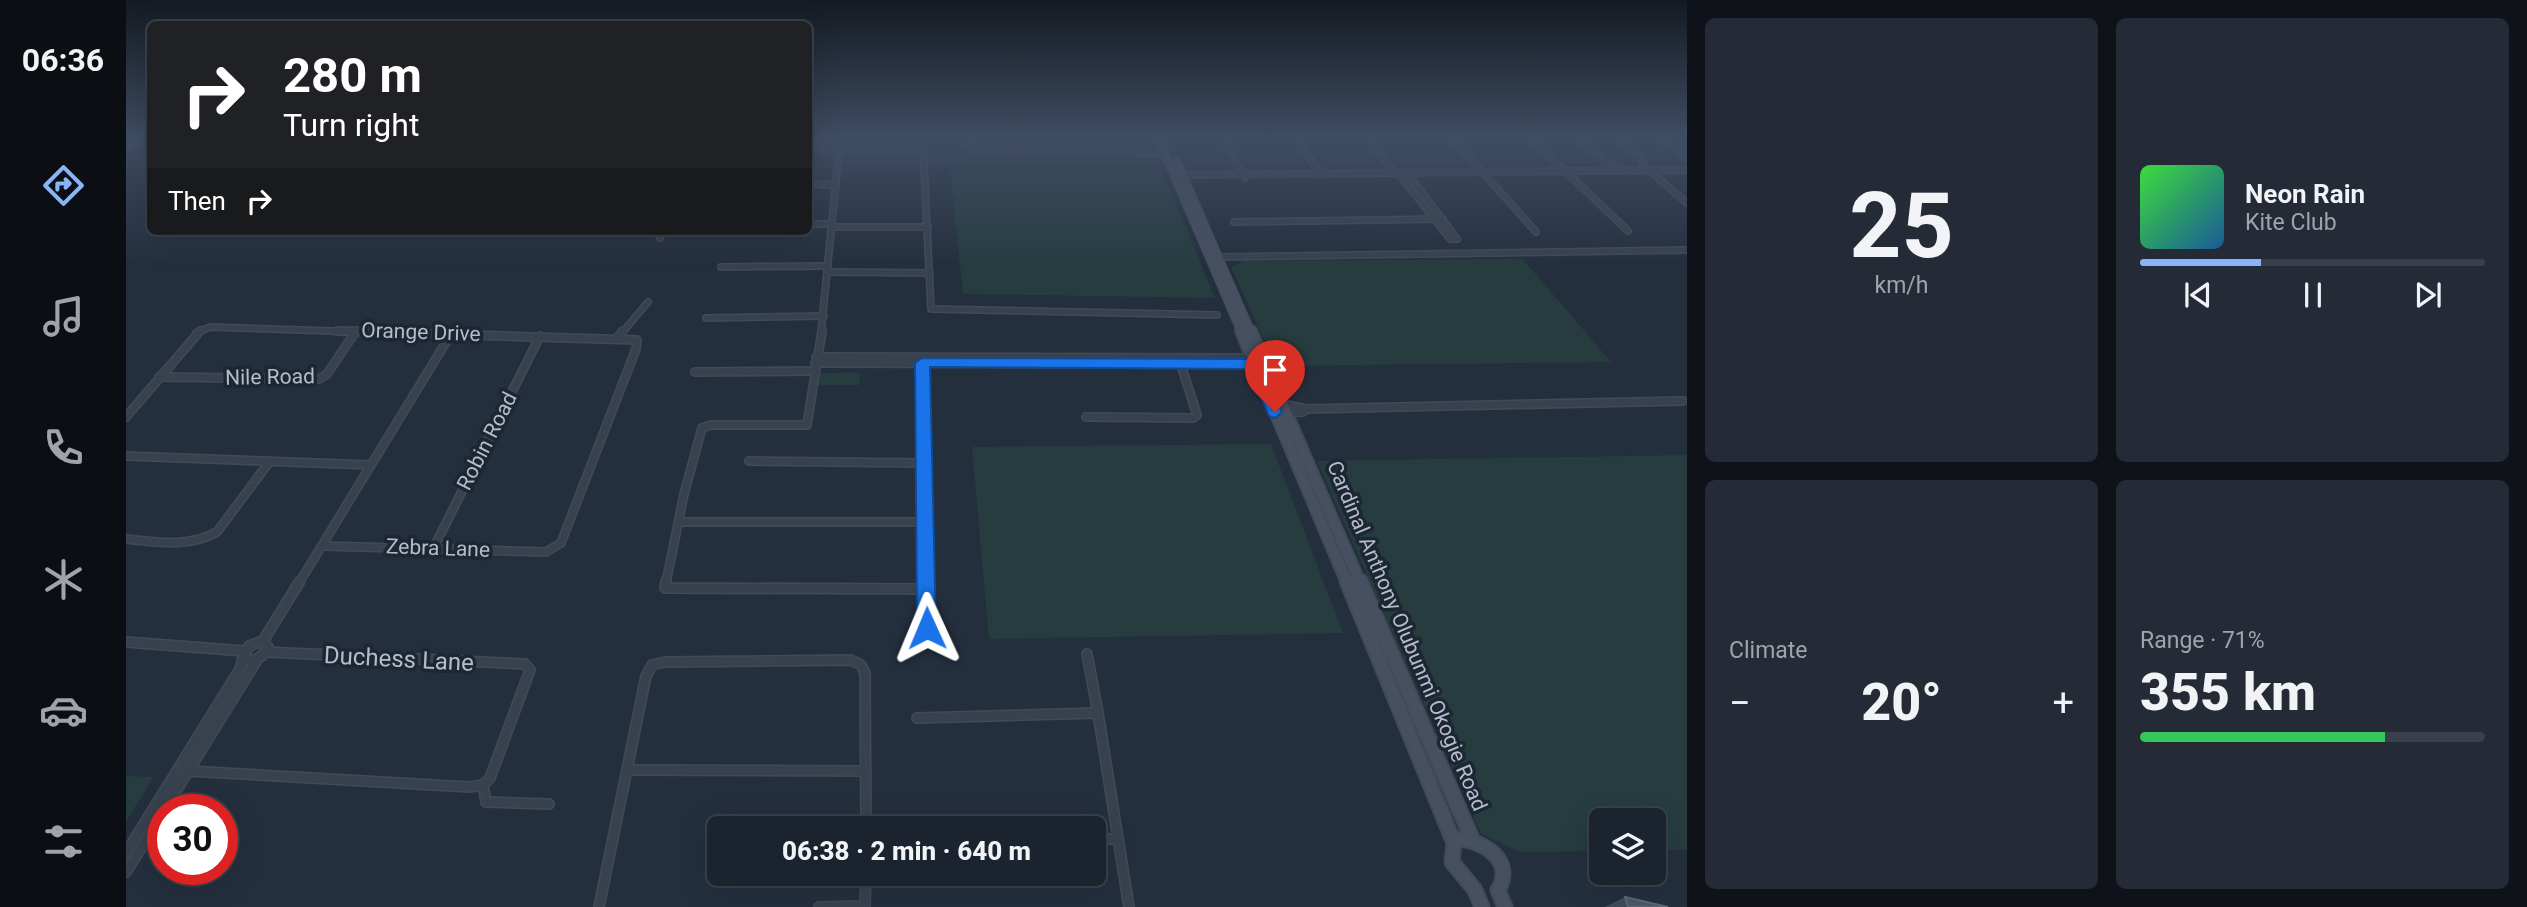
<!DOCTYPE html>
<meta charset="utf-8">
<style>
:root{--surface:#1b232e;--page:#242b36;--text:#f1f3f6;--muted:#a0a4aa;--line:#39404a;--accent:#8ab4f8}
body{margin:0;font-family:Roboto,sans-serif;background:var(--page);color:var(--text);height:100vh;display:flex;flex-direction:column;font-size:26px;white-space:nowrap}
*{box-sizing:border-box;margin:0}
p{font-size:23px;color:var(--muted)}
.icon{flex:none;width:38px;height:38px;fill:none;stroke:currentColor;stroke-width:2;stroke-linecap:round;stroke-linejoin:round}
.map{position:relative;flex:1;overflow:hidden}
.side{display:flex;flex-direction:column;gap:18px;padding:18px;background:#0f1319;width:840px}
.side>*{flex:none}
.hud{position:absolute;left:21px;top:21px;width:665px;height:214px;border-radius:10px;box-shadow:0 7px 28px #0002,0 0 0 2px var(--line);background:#202124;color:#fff;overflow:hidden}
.controls{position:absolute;left:1463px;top:808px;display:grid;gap:14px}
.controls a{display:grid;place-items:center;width:77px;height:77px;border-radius:10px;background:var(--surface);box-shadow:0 7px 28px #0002,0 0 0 2px var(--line);font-size:35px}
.speed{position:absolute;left:21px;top:794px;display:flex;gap:14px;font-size:35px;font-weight:700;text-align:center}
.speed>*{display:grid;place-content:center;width:91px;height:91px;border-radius:50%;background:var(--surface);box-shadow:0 7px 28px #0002,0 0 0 2px var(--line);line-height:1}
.speed .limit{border:10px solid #d22;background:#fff;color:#111}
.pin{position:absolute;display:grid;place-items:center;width:60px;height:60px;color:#fff;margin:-72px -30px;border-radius:50% 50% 50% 0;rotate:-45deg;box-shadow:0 0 7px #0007}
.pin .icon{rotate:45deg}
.me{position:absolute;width:77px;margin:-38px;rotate:359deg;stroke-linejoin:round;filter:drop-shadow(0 0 5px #0008)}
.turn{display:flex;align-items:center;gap:24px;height:147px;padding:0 21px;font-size:32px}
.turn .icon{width:91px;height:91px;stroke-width:2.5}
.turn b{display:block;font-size:49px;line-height:60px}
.then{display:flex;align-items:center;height:66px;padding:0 21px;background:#0003;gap:14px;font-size:26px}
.big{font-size:52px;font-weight:800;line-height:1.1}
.side .widget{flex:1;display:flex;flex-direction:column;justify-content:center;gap:10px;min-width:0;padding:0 24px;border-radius:10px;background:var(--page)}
.side .dial{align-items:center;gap:0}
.dial b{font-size:91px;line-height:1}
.song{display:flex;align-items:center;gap:21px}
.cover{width:84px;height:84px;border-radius:10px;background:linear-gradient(135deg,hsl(120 70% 55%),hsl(210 70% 35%))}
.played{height:7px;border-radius:4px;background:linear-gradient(90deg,var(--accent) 35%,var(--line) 35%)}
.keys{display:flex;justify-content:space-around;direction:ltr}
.heat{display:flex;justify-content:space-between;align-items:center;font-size:38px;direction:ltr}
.charge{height:10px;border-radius:5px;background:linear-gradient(90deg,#34c759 71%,var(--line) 0)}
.side .tiles{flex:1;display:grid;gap:18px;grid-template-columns:repeat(2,1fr)}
.trip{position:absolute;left:581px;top:816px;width:399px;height:70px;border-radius:10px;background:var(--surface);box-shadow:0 7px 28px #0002,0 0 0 2px var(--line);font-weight:800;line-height:70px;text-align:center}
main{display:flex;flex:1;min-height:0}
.tabs{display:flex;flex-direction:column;width:126px;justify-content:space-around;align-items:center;background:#0b0e12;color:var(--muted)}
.tabs .icon{width:49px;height:49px}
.tabs .selected{color:var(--accent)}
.tabs b{font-size:32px;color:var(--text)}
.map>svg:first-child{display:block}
.green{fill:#263c3f}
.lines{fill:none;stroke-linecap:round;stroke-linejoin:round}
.street-far2-casing{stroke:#414a57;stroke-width:8}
.street-far1-casing{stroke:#414a57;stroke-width:10}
.street-casing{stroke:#414a57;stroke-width:12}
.secondary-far2-casing{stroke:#414a57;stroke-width:10}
.secondary-far1-casing{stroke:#414a57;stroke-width:14}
.secondary-casing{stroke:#414a57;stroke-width:17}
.street-far2{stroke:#38414e;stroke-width:5}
.street-far1{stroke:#38414e;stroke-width:7}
.street{stroke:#38414e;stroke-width:9}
.secondary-far2{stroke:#465061;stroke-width:8}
.secondary-far1{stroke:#465061;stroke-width:10}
.secondary{stroke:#465061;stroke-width:13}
.wall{fill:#3f4b5c}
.building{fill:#4b5868;stroke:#5c6777;stroke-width:2}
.route{fill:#1a73e8;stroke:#114b97;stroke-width:2}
.labels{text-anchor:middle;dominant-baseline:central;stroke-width:7;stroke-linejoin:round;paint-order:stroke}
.street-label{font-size:21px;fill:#b4bcc9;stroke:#1d2633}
.near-street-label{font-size:24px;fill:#b4bcc9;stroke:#1d2633}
</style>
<main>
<nav class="tabs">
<b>06:36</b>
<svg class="icon selected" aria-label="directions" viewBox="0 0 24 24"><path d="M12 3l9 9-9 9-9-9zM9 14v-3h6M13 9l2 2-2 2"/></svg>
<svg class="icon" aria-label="music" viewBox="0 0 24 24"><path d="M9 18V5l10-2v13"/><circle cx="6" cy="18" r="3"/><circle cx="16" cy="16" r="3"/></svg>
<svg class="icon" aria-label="phone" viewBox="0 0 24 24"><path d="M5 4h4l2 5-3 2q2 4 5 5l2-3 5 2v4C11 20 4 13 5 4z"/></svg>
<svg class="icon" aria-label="climate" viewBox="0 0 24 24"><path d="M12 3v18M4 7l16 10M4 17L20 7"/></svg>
<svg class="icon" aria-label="car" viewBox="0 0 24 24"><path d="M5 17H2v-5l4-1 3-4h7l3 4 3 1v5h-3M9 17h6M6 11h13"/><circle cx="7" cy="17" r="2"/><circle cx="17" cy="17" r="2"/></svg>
<svg class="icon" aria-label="filters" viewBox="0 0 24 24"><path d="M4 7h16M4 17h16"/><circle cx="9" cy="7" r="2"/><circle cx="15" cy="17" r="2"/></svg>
</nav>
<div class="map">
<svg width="1561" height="907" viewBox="0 0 1561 907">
<rect width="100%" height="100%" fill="#242f3e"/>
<g class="green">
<path d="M824,170L1036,171L1089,298L837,294Z"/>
<path d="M1397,259L1485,362L1150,366L1105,267L1118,261Z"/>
<path d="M694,373H734L733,385H692Z"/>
<path d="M1145,444L1217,633L863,639L846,447Z"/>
<path d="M1561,455V850H1528V821H1475V851L1394,852L1355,834L1191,461Z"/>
<path d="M0,776L28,777L0,821Z"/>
</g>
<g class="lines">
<defs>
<g id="street-far2">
<path d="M842,139L844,146L851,151L1039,153"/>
<path d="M1098,139L1119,178"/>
<path d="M1171,139L1195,175"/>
<path d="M1243,139L1270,174"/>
<path d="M1327,139L1410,232"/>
<path d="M1406,139L1502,231"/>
<path d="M1454,139L1479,162L1499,169"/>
<path d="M1493,139L1518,161L1513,171"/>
<path d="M1536,139L1561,159"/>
<path d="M797,146L805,309L1091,315"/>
<path d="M682,150H713L695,333"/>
<path d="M713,150L798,152"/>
<path d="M1524,171L1561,203"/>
<path d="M1273,174L1324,239H1331"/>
<path d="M1282,174L1331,239"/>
<path d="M1056,175L1561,170"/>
<path d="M682,184L710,185"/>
<path d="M1108,222L1317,219"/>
<path d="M682,224H706"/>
<path d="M706,227H802"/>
<path d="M534,238L536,231"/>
<path d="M1091,257L1561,250"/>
<path d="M595,267L702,266"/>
<path d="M701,272L804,273"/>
<path d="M580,318L698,316"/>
<path d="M70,333L84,327L268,333"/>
<path d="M229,333L231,330"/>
<path d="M496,333L522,302"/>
</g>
<g id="street-far1">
<path d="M491,338L497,331"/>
<path d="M690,357L1125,358"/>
<path d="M796,361L800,583"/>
<path d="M689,363L1128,364"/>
<path d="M569,372L688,371"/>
<path d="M33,377L193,379L201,374L230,331"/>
<path d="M1156,404L1180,409L1557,401"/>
<path d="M1160,413L1177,412L1180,409"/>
<path d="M0,417L74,331"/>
<path d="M960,417L1067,418L1071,415L1054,362"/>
<path d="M0,456L244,465"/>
<path d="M623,461L797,463"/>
<path d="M553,522H798"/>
<path d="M0,539C31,542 62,548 91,532L144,461"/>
<path d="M196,546L420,552L435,543L510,349L511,340L211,331"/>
<path d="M308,547L414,336"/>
<path d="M173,583L325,334"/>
<path d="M540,583L558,494L576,428L585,425H681L696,331"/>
</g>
<g id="street">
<path d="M540,581L539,588L800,589"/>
<path d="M800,581L801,628"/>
<path d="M137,641L174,581"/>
<path d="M137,641L142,647L136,656L127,661L117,658L123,646Z"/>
<path d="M0,642L118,651"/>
<path d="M961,654L972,713"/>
<path d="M791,718L972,713L1003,907"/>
<path d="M503,770L739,771"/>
<path d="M63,771L343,787L357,785L364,778L404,670L399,664L140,652"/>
<path d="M357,785L360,802L423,804"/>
<path d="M38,810L131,660"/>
<path d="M968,839H990"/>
<path d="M0,853L114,669L117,658"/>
<path d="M0,872L37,813"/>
<path d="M473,907L520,676L526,665L539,662L725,660L735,665L739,673L740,828"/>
<path d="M693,907L739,906"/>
<path d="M739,907L740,873"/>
</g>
<g id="secondary-far2">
<path d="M1033,139L1116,333"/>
<path d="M0,148L13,139"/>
<path d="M1050,160L1125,333"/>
</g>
<g id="secondary-far1">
<path d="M1115,331L1221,583"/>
<path d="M1125,331L1234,583"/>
</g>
<g id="secondary">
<path d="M1221,581L1328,843L1326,862L1349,890L1356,907"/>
<path d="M1234,581L1347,841"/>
<path d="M1328,843L1334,839C1360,842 1389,862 1372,890"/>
<path d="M1372,890L1379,907"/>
</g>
</defs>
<use href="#street-far2" class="street-far2-casing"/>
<use href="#street-far1" class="street-far1-casing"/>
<use href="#street" class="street-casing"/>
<use href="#secondary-far2" class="secondary-far2-casing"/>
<use href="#secondary-far1" class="secondary-far1-casing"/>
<use href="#secondary" class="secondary-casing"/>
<use href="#street-far2" class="street-far2"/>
<use href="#street-far1" class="street-far1"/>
<use href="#street" class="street"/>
<use href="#secondary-far2" class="secondary-far2"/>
<use href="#secondary-far1" class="secondary-far1"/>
<use href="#secondary" class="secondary"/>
</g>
<path class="wall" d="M1499,897L1542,907H1479Z"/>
<path class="building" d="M1499,897L1542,907H1502Z"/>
<linearGradient id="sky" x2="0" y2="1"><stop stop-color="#141a22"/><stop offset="0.52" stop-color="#3f4d63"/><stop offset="1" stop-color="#3f4d63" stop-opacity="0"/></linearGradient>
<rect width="1561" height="266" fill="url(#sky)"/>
<path class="route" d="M796,358L1128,359L1135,364L1156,412L1149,418L1143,416L1123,369L804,367L810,628L807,634L801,636L794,634L791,628L789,363Z"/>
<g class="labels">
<g class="street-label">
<text transform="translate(295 332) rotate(2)">Orange Drive</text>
<text transform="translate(144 377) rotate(-1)">Nile Road</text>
<text transform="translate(361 441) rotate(-63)">Robin Road</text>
<text transform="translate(312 548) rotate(2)">Zebra Lane</text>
<text transform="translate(1281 636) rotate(67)">Cardinal Anthony Olubunmi Okogie Road</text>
</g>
<g class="near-street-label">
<text transform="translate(273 659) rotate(3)">Duchess Lane</text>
</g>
</g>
</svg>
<div class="controls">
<a><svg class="icon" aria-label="layers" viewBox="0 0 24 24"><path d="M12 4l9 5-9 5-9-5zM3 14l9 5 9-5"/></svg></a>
</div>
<div class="speed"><div class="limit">30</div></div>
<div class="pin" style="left:1149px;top:412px;background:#d93025"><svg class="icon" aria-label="arrive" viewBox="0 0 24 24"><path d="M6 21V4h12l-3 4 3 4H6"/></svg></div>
<svg class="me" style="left:801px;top:628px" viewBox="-20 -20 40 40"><path d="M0-17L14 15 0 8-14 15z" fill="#1a73e8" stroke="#fff" stroke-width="4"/></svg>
<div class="trip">06:38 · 2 min · 640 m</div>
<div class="hud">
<div class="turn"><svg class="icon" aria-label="right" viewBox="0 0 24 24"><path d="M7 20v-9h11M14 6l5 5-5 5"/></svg><div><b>280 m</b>Turn right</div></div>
<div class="then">Then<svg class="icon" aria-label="right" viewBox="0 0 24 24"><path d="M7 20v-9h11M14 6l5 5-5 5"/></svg></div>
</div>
</div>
<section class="side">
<div class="tiles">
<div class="widget dial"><b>25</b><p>km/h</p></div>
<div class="widget">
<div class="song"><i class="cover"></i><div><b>Neon Rain</b><p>Kite Club</p></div></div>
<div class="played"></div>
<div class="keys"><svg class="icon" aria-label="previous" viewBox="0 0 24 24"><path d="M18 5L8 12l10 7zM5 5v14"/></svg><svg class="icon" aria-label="pause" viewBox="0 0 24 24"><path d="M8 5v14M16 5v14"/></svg><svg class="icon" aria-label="next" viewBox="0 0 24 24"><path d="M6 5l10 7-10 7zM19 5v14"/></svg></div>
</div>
<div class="widget"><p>Climate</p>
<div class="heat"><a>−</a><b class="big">20°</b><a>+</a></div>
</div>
<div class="widget"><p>Range · 71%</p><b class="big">355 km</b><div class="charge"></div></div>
</div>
</section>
</main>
